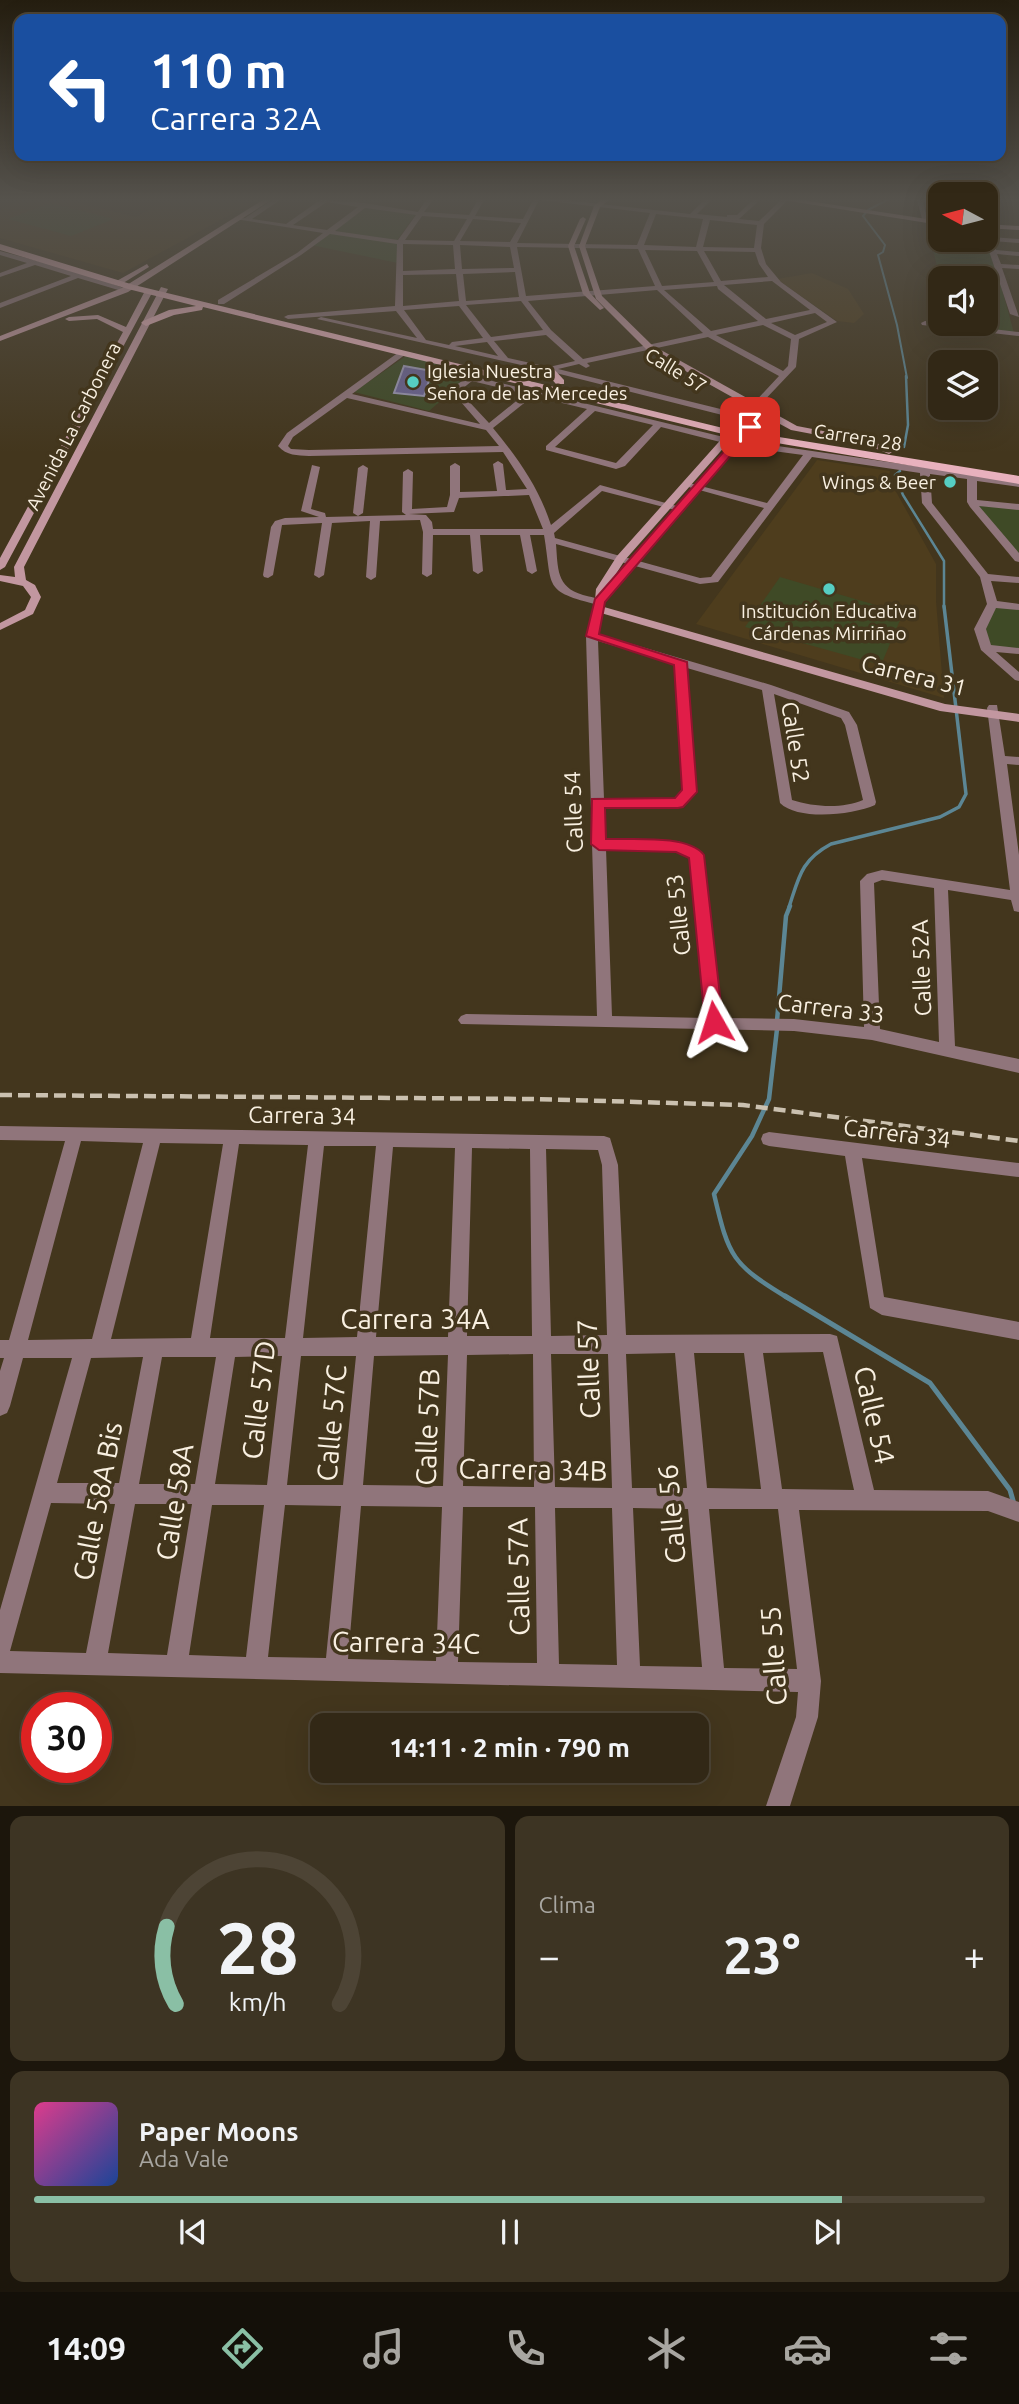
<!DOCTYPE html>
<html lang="es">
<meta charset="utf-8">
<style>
:root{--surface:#322816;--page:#3d3423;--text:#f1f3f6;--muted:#a8a6a1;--line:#4d4435;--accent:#8abfa5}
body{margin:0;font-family:Ubuntu,sans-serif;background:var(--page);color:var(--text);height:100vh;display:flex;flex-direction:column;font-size:26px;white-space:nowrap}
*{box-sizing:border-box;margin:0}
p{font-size:23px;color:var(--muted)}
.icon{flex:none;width:38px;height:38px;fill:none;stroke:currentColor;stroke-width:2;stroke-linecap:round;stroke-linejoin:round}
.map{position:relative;height:1806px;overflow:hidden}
.side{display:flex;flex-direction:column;gap:10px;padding:10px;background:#1c160c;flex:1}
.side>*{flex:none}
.guide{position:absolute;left:14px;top:14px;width:992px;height:147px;border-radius:14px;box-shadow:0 7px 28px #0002,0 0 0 2px var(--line);background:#1a4fa0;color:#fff;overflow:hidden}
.needle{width:46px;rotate:277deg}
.buttons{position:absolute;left:928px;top:182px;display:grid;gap:14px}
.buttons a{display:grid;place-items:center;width:70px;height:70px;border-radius:14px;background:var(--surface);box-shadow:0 7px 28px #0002,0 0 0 2px var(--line);font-size:35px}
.speed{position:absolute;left:21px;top:1692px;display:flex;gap:14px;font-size:35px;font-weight:700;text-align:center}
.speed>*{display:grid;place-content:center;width:91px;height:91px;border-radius:50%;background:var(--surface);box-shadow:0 7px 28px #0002,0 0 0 2px var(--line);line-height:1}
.speed .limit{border:10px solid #d22;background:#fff;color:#111}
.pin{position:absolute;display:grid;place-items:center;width:60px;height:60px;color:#fff;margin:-30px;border-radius:14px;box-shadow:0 4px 10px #0006}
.me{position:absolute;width:77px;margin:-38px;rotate:354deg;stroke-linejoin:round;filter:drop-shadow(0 0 5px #0008)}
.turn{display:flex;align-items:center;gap:24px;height:147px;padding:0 21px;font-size:32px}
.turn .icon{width:91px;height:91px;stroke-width:2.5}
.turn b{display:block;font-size:49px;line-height:60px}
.big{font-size:52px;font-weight:600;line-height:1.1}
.side .widget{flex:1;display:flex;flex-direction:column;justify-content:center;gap:10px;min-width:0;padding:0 24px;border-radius:14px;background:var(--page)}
.side .dial{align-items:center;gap:0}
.dial svg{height:182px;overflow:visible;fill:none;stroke:var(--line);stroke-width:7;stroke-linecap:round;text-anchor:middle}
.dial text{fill:var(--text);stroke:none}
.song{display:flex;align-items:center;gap:21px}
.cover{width:84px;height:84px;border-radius:10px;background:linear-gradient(135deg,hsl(330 70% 55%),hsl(220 70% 35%))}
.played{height:7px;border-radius:4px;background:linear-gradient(90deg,var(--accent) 85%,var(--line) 85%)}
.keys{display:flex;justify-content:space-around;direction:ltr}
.heat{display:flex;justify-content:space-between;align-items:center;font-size:38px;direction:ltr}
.side .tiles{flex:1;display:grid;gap:10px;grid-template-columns:1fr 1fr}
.widget:last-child{grid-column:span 2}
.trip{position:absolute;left:310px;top:1713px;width:399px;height:70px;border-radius:14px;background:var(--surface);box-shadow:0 7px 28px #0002,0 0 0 2px var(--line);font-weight:600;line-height:70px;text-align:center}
.menu{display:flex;height:112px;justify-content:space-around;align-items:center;background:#141009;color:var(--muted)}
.menu .icon{width:49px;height:49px}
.menu .active{color:var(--accent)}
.menu b{font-size:32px;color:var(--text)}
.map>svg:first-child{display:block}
.built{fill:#4e3d1d}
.green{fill:#3f4a26}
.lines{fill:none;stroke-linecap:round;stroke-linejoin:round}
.stream-far4{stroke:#5c8694;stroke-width:2}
.stream-far3{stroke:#5c8694;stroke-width:2.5}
.stream-far2{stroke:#5c8694;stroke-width:3.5}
.stream-far1{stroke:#5c8694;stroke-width:4.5}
.stream{stroke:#5c8694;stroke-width:5}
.building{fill:#6b6495;stroke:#9c98b6;stroke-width:2}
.street{fill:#90757b;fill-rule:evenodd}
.secondary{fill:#c297a0;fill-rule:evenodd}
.primary{fill:#e8b1bd;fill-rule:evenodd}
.rail{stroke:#cbc1b0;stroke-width:4.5;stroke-dasharray:12 6;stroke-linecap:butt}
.route{fill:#e11d48;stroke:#92132f;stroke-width:2}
.poi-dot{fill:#56cec3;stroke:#43361d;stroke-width:2.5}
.labels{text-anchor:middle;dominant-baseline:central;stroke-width:7;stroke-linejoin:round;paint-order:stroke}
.far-street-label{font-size:19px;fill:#f9f0e1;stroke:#43361d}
.far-poi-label{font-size:19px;fill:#f9f0e1;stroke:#43361d;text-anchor:start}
.street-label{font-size:23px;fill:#f9f0e1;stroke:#43361d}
.near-street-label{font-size:28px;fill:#f9f0e1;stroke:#43361d}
</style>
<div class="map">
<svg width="1019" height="1806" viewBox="0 0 1019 1806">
<rect width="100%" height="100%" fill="#43361d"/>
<g class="built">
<path d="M20,200H68L136,217L167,200H227L250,204L123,273L0,238V210Z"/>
<path d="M812,273L848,289L864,314L854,323L837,321L777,279Z"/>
<path d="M817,460L890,471L889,475L894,488L936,564V601L944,698L696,624Z"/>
</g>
<g class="green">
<path d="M51,203L114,219L71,236L8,219Z"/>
<path d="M366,208L415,215L397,240L332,231Z"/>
<path d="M926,222L940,223V240H985V228L1014,333L953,326V324H985V278H940Z"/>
<path d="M331,233L398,243V263L311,245Z"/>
<path d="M406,356L475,371L429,411L354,392Z"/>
<path d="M972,502L1019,507V554Z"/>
<path d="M780,577L903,613L881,665L745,627Z"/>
<path d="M992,604L1019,607V651L985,648V619Z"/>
</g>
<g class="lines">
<path class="stream-far4" d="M887,200L868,210L863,216L885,245L883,252L878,255L897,325L907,378"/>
<g class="stream-far3">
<path d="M904,447L908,425L906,376"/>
<path d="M900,471L895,475L903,495L944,561V608"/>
</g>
<path class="stream-far2" d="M789,907C799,877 801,860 831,844L940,817L959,807L966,794L944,606"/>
<g class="stream-far1">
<path d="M777,1021L786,916L790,906"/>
<path d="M777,1029L769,1099L752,1136L714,1194C729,1258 732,1264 788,1298"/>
</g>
<path class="stream" d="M785,1296L930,1383L1010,1490L1014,1504"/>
</g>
<path class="building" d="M404,366L432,371L424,396L394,393Z"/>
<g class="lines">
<g class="street">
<path d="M272,200H280L252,219L286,224L320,200L365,203L418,212L426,200H433L424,212L469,215L478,200H484L475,216L523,219L533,200H539L517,243L637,245L650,213L540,200H565L690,214L704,200H711L697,214L727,217V215H737L753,200H760L739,219L759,221L781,200H788L764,224L761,248L766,264L781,282L837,322L799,339L796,367L755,410L751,407L752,405L779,376L708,337L587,363L590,366L586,368L579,364L558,369L749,416L750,418L746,421L548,371L317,319L321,317L417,338L396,311L288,319L284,317L288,315L395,306L397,244L330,234L301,255L224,304H218V300L297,253L323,233L235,219L245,218ZM327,202L358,207L327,230L293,225ZM365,208L416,215L398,240L335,231ZM656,214L703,219L696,247L644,245ZM422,216L467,219L454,241L405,240ZM473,219L521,223L510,242L460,241ZM710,220L757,225L754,248L703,247ZM403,244L453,245L455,269L403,271ZM460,245L510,247L514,268L462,269ZM517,247L638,249L655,286L526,296ZM645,250L697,251L714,282L662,286ZM704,251L755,252L759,264L768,277L721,281ZM515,272L519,297L466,301L463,274ZM456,274L459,301L403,306V275ZM772,281L810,310L766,319L724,285ZM717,286L718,289L758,321L711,331L664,290ZM657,290L703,333L583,359L551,330L528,301ZM521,301L543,330L491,337L466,305ZM459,306L483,338L452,342L449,345L426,340L404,310ZM815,313L827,322L795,335L771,323ZM763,325L791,339L788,366L783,371L716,335ZM546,335L575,361L549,367L508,358L494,341ZM487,342L498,356L455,346Z"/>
<path d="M917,200H923L927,220L922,219Z"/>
<path d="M985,226L991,237L1019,239V243L993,241L996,250L1019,252V256L997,254L1001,264L1019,265V269L1002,268L1019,317L1010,314L985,239Z"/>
<path d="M0,251L83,273L129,290L125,292L78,278L0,308V303L71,276L35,265L0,277V273L27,263L0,255Z"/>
<path d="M925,321L1019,332V336L922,325L921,323Z"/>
<path d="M399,352L406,354L352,394L480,424L454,394L455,386L476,371L480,373L476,377L736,440L1019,481V487L977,481V500L1019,504V510L979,506L1019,553V562L1015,561L970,507L967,502V479L930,474L932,503L988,574L1019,577V583L991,581L997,601L1019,604V610L996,608L986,629L991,645L1019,648V654L996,652L1019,672V681L1015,680L981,650L974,629L987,604L980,577L922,503L920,473L812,457L718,582L700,584L556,544C558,568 556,587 583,595C591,597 598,598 604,602L599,605C542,591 553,588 544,535H530L537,571L532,574L527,571L520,535H480L483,571L478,574L473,571L470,535H433L432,574L427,577L422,574L423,532L420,520L380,521L376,577L371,580L366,577L370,521L332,523L324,575L319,578L314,575L322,523L282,525L273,575L268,578L264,577L263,575L271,527L275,521L285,518L319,517L301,511L312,465L320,467L311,509L325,513L326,517L406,515L402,512L403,472L408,469L413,472L412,509L447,507L450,495V466L455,463L460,466V492L497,491L493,464L498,461L503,464L506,490L527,489L503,452L309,456C297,455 287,456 278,446L287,433ZM472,381L525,394L489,423L462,394V389ZM533,396L587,409L546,446V450L616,469L625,466L661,427L736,446L803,455L767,503L685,482V486L764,508L711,577L700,578L555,538L554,533L602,491L679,511L684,508L600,485L551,525C539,488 518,458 493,428ZM347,398L486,430L499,446L309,450L291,449L288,446L293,437ZM595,411L653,425L616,463L555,447ZM529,495L543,529H433L432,522L426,515L409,514L454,512L459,498Z"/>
<path d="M363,465L368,468L363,513L358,516L353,513L358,468Z"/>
<path d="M598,606L603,609L598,634L771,685L849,712L857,725L876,802L875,805C853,815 798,821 780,803L762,690L687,668L696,792L683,806L678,807H604L606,840L678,841L702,852L704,855L721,1018L794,1019L864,1027L860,881L867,874L882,870L1010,890L987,708L989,705H997L1005,756L1019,757V765L1007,764L1019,855V912L1014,911L1011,900L948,890L955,1046L1019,1059V1073L872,1040L794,1031L461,1024L458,1020L461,1016L466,1014L597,1016L586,636L593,609ZM598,641L675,664L684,791L675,799H604ZM774,694L841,718L845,725L863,800C842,809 814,807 792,800ZM606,849L676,851L691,858L706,1018L612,1016ZM882,880L934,888L939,1042L880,1029L874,883Z"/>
<path d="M0,1126L604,1136L610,1138L618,1165L626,1335L830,1334L837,1336L874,1490L988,1491L1019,1502V1522L988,1511L799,1510L821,1681L818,1717L790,1806H766L796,1717L798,1692L0,1673V1610L72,1358H23L10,1406L7,1413L0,1416V1371L4,1358H0V1340H9L65,1141L0,1140ZM81,1141L143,1143L92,1339L28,1340ZM160,1143L223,1144L191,1338L111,1339ZM239,1144L308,1145L285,1338H210ZM324,1146H376L357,1337L303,1338ZM393,1147L455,1148L448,1337H376ZM472,1148L530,1149L532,1336H467ZM546,1149L598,1150L602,1165L607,1335L551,1336ZM823,1352L854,1490L782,1489L763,1353ZM675,1353L687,1488H632L626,1354ZM694,1353H744L761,1489L707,1488ZM533,1354L534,1487L463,1486L467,1355ZM551,1354H608L612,1488L555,1487ZM448,1355L443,1486L363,1485L374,1356ZM282,1356L267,1485L215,1484L235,1357ZM301,1356H356L343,1485H287ZM143,1357L119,1483H57L91,1358ZM162,1357H216L195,1484H139ZM51,1503L115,1504L86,1653L10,1651ZM135,1504H192L167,1655L108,1653ZM212,1505H264L246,1657L189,1655ZM285,1505L341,1506L326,1658L268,1657ZM361,1506L442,1507L436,1661L348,1659ZM463,1507H535L537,1663L458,1662ZM555,1508H612L617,1665L559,1664ZM633,1508L688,1509L702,1667L640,1666ZM709,1509H778L797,1669L724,1668Z"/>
<path d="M769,1132L1019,1163V1177L862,1158L884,1297L1019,1322V1340L882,1315L870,1308L845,1156L769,1146L763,1144L761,1139L763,1134Z"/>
</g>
<g class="secondary">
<path d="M263,200H271L128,292L0,341V336L122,288Z"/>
<path d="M601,200H609L600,207L585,246L602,296L652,345L797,426L870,440L894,451L889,454L865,444L791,430L756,411L625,560L610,583L677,505H683V509L605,601L604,607L945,704L1019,714V722L940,711L594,611L596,589L617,556L750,407L646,349L596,299L579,246L594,206Z"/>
<path d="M783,200H802L940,221V225Z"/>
<path d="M583,217L586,219L574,246L590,293L604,308L600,310L583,294L568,246L580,219Z"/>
<path d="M985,224L1019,226V230L985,228Z"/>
<path d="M147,264L149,267L120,285L113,283Z"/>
<path d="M161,287L168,289L24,567L26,580L35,585L41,597L33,614L0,630V623L25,610L31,597L23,586L0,581V575L15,577L14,567Z"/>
<path d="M146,289L153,291L5,567L0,570V558L123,332L97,319L69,321L65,319L69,317L98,315L126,327Z"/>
</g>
<g class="primary">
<path d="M0,244L134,285L723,428L1019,476V484L723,434L203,307L202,310L174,315L146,326L141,323L143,321L169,310L196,306L128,289L0,250Z"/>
<path d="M544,367H552L564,380V384H556L543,369Z"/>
</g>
<path class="rail" d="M0,1095L532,1099L743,1105L1019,1141"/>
</g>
<linearGradient id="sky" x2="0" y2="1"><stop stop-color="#251e10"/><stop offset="0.44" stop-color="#55524c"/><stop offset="1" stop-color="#55524c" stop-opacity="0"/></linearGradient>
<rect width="1019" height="453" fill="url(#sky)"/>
<path class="route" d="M747,425L755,427L605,602L599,634L687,662L697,792L683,807L678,808H605L606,839C631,840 688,834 704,855L723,1022L720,1027H708L705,1022L689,858L676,852L599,850L591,844L592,799L675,798L682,790L674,665L586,636L595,599Z"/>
<g class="poi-dot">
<circle cx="413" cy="382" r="7"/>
<circle cx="950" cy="482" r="7"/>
<circle cx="829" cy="589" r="7"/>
</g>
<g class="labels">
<g class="far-street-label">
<text transform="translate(676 370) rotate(31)">Calle 57</text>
<text transform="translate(73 426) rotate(-63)">Avenida La Carbonera</text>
<text transform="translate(858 437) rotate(9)">Carrera 28</text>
</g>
<g class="far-poi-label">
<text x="427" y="371">Iglesia Nuestra<tspan x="427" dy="22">Señora de las Mercedes</tspan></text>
<text x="936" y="482" text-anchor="end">Wings &amp; Beer</text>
<text x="829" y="611" text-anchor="middle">Institución Educativa<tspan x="829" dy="22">Cárdenas Mirriñao</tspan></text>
</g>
<g class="street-label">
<text transform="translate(914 675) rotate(14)">Carrera 31</text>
<text transform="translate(796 742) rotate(81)">Calle 52</text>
<text transform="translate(573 812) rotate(-92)">Calle 54</text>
<text transform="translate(678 915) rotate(-96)">Calle 53</text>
<text transform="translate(921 968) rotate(-92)">Calle 52A</text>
<text transform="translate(831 1008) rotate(7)">Carrera 33</text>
<text transform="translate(302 1115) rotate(1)">Carrera 34</text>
<text transform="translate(897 1133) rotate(7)">Carrera 34</text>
</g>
<g class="near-street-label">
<text x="415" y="1318">Carrera 34A</text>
<text transform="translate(588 1369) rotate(-92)">Calle 57</text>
<text transform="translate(258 1400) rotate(-83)">Calle 57D</text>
<text transform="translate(875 1415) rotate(77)">Calle 54</text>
<text transform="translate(331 1423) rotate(-85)">Calle 57C</text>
<text transform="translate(427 1427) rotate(-88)">Calle 57B</text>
<text transform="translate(533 1469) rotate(1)">Carrera 34B</text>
<text transform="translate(97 1501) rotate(-79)">Calle 58A Bis</text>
<text transform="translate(174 1502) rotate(-81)">Calle 58A</text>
<text transform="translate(671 1514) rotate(-95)">Calle 56</text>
<text transform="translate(518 1577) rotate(-91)">Calle 57A</text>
<text transform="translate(406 1642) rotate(1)">Carrera 34C</text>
<text transform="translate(773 1656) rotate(-94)">Calle 55</text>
</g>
</g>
</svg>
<div class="buttons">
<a><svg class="needle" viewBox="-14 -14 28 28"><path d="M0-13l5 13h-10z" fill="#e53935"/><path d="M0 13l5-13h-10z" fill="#a8a6a1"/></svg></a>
<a><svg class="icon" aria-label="sound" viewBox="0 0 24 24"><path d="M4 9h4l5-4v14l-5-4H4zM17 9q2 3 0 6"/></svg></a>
<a><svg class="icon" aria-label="layers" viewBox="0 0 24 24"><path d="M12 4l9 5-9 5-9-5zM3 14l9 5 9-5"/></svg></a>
</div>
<div class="speed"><div class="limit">30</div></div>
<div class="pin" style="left:750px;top:427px;background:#d93025"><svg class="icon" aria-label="arrive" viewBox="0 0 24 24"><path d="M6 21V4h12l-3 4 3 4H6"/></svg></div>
<svg class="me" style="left:714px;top:1022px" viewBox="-20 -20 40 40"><path d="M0-17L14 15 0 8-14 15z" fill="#e11d48" stroke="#fff" stroke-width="4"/></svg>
<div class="trip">14:11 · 2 min · 790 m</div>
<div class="guide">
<div class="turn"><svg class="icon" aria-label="left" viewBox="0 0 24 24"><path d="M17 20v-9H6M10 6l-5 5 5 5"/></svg><div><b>110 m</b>Carrera 32A</div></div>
</div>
</div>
<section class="side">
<div class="tiles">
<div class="widget dial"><svg viewBox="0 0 100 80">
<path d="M14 69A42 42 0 1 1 86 69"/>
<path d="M14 69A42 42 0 0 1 10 35" stroke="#8abfa5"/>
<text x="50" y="56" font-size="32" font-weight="700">28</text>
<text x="50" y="72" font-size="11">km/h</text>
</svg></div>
<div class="widget"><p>Clima</p>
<div class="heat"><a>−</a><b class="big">23°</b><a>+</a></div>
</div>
<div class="widget">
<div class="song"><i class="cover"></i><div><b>Paper Moons</b><p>Ada Vale</p></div></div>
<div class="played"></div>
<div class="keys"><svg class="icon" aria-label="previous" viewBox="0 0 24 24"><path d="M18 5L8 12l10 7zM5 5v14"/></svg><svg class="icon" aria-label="pause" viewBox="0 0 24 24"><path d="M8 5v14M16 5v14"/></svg><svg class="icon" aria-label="next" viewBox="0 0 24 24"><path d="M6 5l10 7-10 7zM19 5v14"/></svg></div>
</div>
</div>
</section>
<nav class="menu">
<b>14:09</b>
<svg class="icon active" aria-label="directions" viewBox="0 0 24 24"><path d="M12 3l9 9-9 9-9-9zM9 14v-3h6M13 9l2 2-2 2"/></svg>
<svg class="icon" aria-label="music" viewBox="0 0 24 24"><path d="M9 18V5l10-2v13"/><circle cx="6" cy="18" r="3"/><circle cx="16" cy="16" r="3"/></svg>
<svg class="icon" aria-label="phone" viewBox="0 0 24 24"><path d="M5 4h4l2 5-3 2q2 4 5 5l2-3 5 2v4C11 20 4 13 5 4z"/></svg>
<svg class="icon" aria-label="climate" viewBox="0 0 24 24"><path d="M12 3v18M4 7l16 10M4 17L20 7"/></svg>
<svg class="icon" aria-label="car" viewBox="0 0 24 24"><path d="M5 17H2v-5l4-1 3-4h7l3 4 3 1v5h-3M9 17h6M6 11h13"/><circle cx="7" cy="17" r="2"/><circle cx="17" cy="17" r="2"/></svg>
<svg class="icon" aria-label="filters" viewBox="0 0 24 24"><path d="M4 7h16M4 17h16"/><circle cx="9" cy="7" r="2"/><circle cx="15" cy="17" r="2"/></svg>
</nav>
